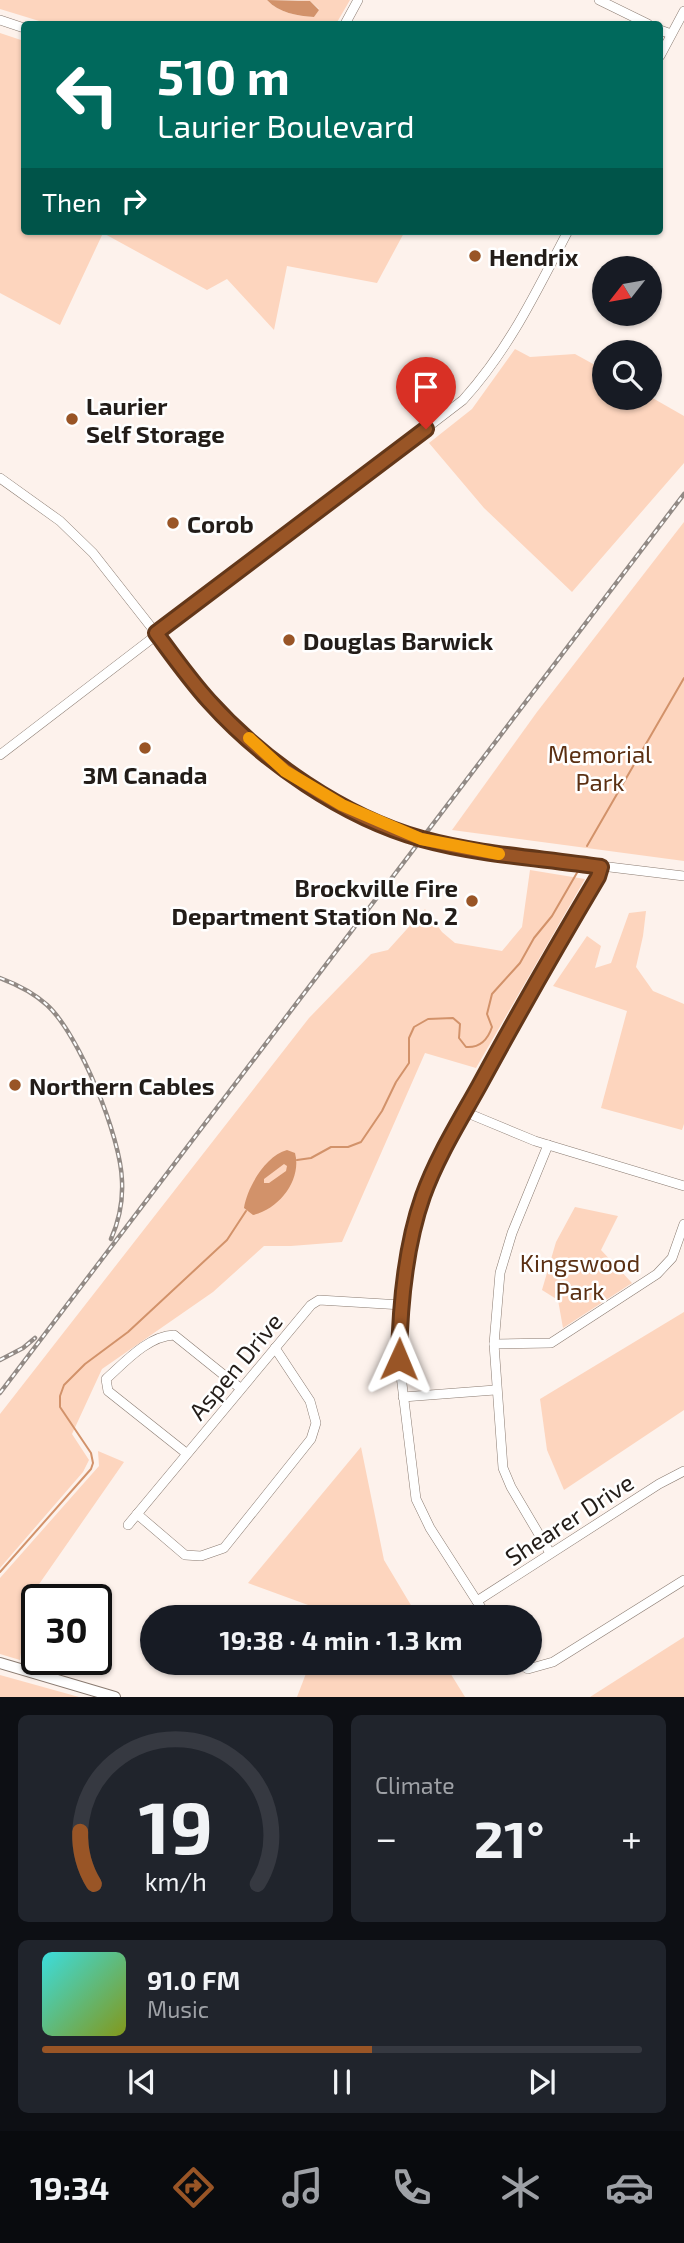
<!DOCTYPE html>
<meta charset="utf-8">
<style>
:root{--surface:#171b24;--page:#20242c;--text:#f1f3f6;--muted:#9ea1a6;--line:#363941;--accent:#995526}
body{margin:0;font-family:"Exo 2",sans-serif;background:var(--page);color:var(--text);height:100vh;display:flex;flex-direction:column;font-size:26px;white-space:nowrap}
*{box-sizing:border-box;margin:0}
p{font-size:23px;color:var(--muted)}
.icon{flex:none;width:38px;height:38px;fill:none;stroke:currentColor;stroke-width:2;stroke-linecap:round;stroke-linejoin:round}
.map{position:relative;height:1697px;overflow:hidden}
.panel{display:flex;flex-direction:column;gap:18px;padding:18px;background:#0d0f14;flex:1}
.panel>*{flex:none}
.guide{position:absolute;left:21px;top:21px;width:642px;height:214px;border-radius:7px;box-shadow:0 2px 5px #0004;background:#00695c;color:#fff;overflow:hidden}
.needle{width:46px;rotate:239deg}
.buttons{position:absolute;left:592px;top:256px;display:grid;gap:14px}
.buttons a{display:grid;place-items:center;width:70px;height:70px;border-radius:50%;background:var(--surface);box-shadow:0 2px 5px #0004;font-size:35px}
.speed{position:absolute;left:21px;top:1584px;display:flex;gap:14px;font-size:35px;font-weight:700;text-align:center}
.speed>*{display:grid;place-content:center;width:91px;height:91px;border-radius:50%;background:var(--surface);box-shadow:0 2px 5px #0004;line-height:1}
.speed .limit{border:4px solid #111;border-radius:10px;background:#fff;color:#111}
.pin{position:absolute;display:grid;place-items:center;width:60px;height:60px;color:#fff;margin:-72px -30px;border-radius:50% 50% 50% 0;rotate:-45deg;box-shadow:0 0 7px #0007}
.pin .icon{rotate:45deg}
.me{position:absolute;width:77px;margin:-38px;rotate:1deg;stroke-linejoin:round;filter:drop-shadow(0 0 5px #0008)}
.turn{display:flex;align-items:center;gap:24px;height:147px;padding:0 21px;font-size:32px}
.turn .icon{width:91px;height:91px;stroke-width:2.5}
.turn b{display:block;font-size:49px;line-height:60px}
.then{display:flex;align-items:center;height:66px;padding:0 21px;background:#0003;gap:14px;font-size:26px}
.big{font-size:52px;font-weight:700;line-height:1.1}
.panel .card{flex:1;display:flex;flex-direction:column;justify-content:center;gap:10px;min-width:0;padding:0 24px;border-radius:10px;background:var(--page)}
.panel .dial{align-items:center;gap:0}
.dial svg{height:182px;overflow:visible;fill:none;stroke:var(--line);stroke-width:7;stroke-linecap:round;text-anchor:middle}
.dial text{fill:var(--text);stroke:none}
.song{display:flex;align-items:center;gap:21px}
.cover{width:84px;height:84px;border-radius:10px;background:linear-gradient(135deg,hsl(180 70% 55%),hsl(70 70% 35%))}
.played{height:7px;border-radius:4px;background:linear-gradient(90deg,var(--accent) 55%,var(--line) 55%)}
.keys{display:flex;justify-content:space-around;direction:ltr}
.heat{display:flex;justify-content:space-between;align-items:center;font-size:38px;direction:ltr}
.panel .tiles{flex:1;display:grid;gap:18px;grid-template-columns:1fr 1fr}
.card:last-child{grid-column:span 2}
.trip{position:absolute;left:140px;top:1605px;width:402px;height:70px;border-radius:35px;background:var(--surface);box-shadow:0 2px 5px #0004;font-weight:700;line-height:70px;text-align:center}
.menu{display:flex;height:112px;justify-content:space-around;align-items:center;background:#090b0e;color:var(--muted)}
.menu .icon{width:49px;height:49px}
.menu .on{color:var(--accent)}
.menu b{font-size:32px;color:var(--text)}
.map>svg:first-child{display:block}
.green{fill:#fdd5be}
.water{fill:#d2926a;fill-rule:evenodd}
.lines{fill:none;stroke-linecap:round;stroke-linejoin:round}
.stream{stroke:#d2926a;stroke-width:2}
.minor-casing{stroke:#8a7b71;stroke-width:10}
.major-casing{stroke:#8a7b71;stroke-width:12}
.minor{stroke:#fff;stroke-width:9}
.major{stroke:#fff;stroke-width:10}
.rail-casing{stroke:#928a85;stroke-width:4.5}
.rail{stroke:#fff;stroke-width:2;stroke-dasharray:5;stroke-linecap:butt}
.route-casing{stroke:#633719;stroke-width:18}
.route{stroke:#995526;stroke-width:12}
.slow{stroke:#f59e0b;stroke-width:12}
.poi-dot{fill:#995526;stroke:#fff;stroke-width:2.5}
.labels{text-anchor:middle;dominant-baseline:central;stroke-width:5;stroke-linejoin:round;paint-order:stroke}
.poi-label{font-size:24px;font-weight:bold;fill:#231d19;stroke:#fff;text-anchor:start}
.park-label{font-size:24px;fill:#5b3013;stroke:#fff}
.street-label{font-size:24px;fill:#231d19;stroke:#fff}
</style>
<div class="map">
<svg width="684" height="1697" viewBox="0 0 684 1697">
<rect width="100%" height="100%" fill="#fdf2ec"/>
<g class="green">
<path d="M0,0H267C279,13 297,16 314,17L319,9L310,1L298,0H350L336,24H49L0,9Z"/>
<path d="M0,33L24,41V231H405L377,283L287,266L274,330L227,279L207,290L103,233L60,325L0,293Z"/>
<path d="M515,349L530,357L575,354L604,370V397L649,396L684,416V463L572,592L484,508L429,443L472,409Z"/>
<path d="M684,522V861L452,830L537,712Z"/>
<path d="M530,870L585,879L476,1068L425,1053L342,1242L291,1246H264L213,1292L102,1369L72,1434L89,1460L83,1472L0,1568V1414L309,1018L371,954L388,950L425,909L442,932L455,943L502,951L522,927Z"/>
<path d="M646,911L643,936L636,967L653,991L684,1004V1124L682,1130L601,1108L627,1011L553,986L587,936L601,946L595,968L611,963L629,913Z"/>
<path d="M575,1207L618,1216L601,1250L632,1283L563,1328L558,1300L542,1290L556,1242Z"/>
<path d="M684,1312V1410L564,1490L547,1450L540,1399Z"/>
<path d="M361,1447L384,1560L418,1617H318L319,1609L248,1583Z"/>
<path d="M98,1451L124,1462L28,1600L20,1660L0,1654V1578L99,1466Z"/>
<path d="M684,1637V1697H590Z"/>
<path d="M310,1663H444L465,1697H297Z"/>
<path d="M0,1675L79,1697H0Z"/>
</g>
<g class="water">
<path d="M267,0L310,1L319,10L314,17C297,16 279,13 267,0Z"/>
<path d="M287,1150L295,1153C302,1179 280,1209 253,1215L244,1208C247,1188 265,1156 287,1150ZM284,1164L287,1166L286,1171L269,1183H264V1179Z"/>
</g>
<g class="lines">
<g class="stream">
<path d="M587,846L684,678"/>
<path d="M297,1160L311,1158L331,1147H348L361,1142L382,1111L396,1082L409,1063V1038L414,1027L428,1019L453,1018L460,1024L459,1038L466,1047C480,1048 488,1039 492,1027L487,1014L492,994L520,963L534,938L552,916L578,871"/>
<path d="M0,1572L91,1469L93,1463L91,1453L60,1407V1396L64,1385L85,1364L128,1332L227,1240L246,1211"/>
</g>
<defs>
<g id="minor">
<path d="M599,0L648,24"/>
<path d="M0,20L24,28"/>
<path d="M345,24L358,0"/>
<path d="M660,30L671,34"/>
<path d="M660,56L684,11"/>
<path d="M0,478L60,521L93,553L210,702L285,771L342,805L421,839L477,851L684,876"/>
<path d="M0,755L463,400C510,348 536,292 568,231"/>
<path d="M465,1112L535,1141L684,1186"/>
<path d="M548,1145L512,1233L500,1273L494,1344L503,1468L511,1487L550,1553"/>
<path d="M494,1344L551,1343L657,1274L672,1258L684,1224"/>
<path d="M403,1397L495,1390"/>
<path d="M186,1453L108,1391L106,1379C125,1362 148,1336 174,1335L240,1388"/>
<path d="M137,1514L185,1555L201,1556L224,1548L311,1439L316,1423L310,1401L275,1348"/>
<path d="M128,1525L311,1305L319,1300L402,1305"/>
<path d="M477,1601L659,1484L684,1471"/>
<path d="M487,1617L430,1528L416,1499L399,1359L400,1325L411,1242L423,1196L442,1152L524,1002L598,877L601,867"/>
<path d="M516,1662L528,1669L553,1662L684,1580"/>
</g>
<path id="major" d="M0,1663L115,1697"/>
</defs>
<use href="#minor" class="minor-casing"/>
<use href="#major" class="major-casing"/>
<use href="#minor" class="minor"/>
<use href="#major" class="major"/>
<defs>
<g id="rail">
<path d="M0,978C16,984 34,993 47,1005C79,1034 121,1137 122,1181C123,1201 119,1221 111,1239"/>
<path d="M0,1360L23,1348L35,1338"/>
<path d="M0,1393L684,494"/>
</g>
</defs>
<use href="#rail" class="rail-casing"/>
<use href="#rail" class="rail"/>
</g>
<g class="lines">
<defs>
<path id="route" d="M399,1359C400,1305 405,1247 423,1196C437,1157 459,1122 479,1086C517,1016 557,946 598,877L601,867C542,858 480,855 422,839C343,817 263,761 209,701C190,680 173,656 156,633L426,429"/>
</defs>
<use href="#route" class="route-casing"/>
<use href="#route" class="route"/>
<path class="slow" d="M249,738L285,771L342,805L421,839L499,854"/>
</g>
<g class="poi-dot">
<circle cx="475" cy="256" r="7"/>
<circle cx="72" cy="419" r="7"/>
<circle cx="173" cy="523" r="7"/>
<circle cx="289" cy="640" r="7"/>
<circle cx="145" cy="748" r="7"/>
<circle cx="472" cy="901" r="7"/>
<circle cx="15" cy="1085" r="7"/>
</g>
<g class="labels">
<g class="poi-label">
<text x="489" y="256">Hendrix</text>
<text x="86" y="405">Laurier<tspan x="86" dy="28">Self Storage</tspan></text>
<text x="187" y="523">Corob</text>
<text x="303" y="640">Douglas Barwick</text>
<text x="145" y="774" text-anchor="middle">3M Canada</text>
<text x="458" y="887" text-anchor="end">Brockville Fire<tspan x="458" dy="28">Department Station No. 2</tspan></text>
<text x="29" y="1085">Northern Cables</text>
</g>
<g class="park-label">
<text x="600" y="753">Memorial<tspan x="600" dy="28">Park</tspan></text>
<text x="580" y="1262">Kingswood<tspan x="580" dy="28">Park</tspan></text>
</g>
<g class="street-label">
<text transform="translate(235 1366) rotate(-50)">Aspen Drive</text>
<text transform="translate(569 1519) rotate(-33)">Shearer Drive</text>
</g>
</g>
</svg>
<div class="buttons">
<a><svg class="needle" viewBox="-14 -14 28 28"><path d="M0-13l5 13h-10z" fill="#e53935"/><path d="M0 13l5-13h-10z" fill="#9ea1a6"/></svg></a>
<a><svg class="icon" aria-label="search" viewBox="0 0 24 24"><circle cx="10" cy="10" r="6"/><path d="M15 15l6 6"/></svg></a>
</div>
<div class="speed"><div class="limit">30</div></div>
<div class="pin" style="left:426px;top:429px;background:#d93025"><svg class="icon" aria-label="arrive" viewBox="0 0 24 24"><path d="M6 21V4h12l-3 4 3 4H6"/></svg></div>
<svg class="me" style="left:399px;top:1359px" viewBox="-20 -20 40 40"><path d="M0-17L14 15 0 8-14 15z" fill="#995526" stroke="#fff" stroke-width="4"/></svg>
<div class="trip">19:38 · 4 min · 1.3 km</div>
<div class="guide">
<div class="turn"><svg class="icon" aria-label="left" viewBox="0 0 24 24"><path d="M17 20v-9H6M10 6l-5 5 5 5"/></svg><div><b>510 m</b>Laurier Boulevard</div></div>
<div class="then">Then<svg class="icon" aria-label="right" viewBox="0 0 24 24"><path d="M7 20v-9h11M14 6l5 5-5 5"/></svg></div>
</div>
</div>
<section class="panel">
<div class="tiles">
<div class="card dial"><svg viewBox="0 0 100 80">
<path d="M14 69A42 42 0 1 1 86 69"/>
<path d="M14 69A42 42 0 0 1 8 46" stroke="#995526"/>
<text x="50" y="56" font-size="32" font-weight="700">19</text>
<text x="50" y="72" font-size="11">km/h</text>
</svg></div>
<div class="card"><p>Climate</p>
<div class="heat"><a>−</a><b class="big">21°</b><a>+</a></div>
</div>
<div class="card">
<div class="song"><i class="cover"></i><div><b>91.0 FM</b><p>Music</p></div></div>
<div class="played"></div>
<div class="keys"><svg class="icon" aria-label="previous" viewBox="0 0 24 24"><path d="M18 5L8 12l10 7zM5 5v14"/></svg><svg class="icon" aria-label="pause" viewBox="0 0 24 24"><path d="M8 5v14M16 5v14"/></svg><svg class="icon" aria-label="next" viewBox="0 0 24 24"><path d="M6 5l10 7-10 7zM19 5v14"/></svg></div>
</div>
</div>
</section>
<nav class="menu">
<b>19:34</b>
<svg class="icon on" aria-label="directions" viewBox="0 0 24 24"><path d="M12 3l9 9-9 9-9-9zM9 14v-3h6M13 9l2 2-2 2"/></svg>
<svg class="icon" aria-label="music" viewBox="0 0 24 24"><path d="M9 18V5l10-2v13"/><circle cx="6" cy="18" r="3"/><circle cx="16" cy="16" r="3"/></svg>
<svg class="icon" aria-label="phone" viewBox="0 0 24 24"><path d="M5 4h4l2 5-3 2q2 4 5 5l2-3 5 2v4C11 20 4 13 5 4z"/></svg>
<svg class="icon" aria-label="climate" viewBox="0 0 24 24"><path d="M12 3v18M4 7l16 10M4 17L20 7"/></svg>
<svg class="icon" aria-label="car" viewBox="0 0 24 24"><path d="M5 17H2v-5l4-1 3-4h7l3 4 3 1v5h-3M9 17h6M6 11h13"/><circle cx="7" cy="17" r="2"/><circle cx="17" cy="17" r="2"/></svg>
</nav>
